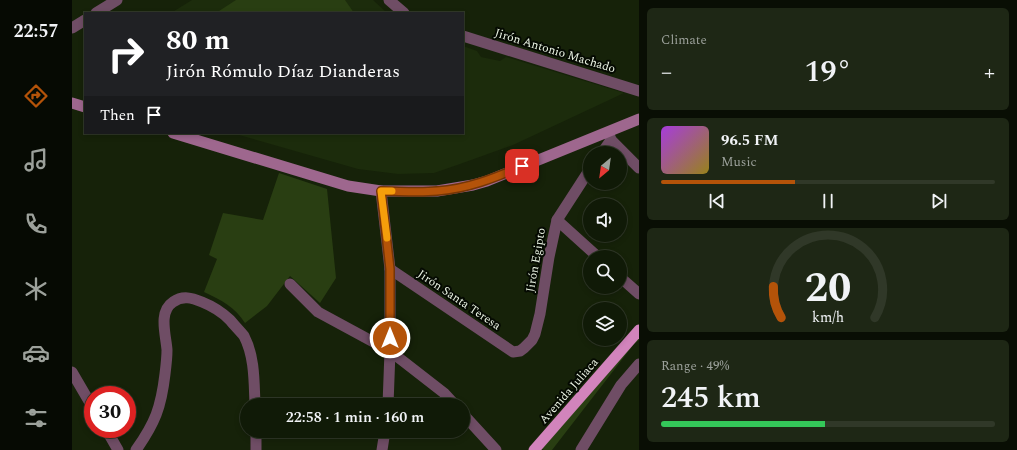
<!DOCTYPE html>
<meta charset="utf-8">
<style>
:root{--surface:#101a07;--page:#1e2715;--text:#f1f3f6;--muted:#9ca19b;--line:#303828;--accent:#b45309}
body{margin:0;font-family:Spectral,serif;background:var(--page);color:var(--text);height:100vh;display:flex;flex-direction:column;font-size:15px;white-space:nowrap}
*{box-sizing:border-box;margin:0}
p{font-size:13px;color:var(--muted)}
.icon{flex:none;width:22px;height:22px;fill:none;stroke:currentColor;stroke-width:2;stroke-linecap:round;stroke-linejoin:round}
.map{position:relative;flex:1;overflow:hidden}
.details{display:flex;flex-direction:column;gap:8px;padding:8px;background:#090e04;width:378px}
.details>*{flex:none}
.guide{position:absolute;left:12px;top:12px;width:380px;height:122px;border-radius:0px;box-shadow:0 2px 6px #0003,0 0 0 1px var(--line);background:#202124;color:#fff;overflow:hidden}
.needle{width:26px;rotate:209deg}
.fabs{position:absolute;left:511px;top:146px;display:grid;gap:8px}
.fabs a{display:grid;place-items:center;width:44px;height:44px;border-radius:50%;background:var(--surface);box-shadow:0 2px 6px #0003,0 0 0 1px var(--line);font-size:20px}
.speed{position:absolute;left:12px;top:386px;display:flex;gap:8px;font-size:20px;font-weight:700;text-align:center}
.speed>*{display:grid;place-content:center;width:52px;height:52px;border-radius:50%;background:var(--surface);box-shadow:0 2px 6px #0003,0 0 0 1px var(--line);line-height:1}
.speed .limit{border:6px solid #d22;background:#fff;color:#111}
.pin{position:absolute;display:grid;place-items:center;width:34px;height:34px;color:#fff;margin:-17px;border-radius:8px;box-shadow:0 2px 6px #0006}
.me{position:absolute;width:44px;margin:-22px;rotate:0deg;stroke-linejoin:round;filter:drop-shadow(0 0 3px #0008)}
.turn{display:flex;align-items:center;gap:14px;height:84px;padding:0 16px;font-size:18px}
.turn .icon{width:52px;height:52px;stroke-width:2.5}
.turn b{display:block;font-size:28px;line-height:34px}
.then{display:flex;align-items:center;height:38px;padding:0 16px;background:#0003;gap:8px;font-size:15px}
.big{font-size:30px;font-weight:600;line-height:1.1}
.details .tile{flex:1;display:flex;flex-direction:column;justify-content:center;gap:6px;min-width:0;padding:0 14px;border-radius:6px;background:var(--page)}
.details .dial{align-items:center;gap:0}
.dial svg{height:104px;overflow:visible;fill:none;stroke:var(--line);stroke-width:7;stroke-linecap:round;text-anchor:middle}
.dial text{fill:var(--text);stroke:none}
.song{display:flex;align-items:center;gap:12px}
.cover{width:48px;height:48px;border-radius:6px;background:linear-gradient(135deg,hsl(280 70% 55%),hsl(50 70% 35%))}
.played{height:4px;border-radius:2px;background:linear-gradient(90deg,var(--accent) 40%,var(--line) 40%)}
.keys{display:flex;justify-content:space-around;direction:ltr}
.heat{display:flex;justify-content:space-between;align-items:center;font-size:22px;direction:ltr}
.charge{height:6px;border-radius:3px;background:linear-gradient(90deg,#34c759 49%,var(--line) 0)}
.trip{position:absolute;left:168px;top:398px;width:230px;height:40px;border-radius:20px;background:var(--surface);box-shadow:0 2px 6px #0003,0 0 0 1px var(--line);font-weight:600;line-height:40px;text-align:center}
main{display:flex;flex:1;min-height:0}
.dock{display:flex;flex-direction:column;width:72px;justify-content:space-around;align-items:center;background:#060a03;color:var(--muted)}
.dock .icon{width:28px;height:28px}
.dock .current{color:var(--accent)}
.dock b{font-size:18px;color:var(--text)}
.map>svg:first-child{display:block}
.built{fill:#1c2c0c}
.green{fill:#293e12}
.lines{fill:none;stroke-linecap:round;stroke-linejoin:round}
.minor{stroke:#6f4d65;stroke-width:11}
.tertiary{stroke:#6f4d65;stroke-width:11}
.secondary{stroke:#9e678e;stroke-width:11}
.trunk{stroke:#d284bc;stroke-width:11}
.route-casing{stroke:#753606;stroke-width:10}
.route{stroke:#b45309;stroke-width:7}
.slow{stroke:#f59e0b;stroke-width:7}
.labels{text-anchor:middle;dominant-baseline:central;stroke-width:4;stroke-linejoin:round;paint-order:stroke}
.street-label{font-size:12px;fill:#ebf4e4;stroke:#050a02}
</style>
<main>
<nav class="dock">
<b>22:57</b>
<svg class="icon current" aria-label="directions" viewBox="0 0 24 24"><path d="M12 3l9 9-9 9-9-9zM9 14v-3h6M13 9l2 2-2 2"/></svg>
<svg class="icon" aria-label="music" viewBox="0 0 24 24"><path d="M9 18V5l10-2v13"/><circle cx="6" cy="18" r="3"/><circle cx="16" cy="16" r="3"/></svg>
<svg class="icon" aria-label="phone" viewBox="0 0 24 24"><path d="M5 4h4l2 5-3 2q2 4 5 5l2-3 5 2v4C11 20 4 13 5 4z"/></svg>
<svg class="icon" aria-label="climate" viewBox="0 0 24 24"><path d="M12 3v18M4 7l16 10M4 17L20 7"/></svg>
<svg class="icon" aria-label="car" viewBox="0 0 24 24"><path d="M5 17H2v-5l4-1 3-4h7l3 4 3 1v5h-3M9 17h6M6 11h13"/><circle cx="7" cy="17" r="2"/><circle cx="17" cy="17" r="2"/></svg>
<svg class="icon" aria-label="filters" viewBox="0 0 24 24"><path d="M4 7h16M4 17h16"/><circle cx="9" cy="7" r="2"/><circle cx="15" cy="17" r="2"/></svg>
</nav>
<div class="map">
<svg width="567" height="450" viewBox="0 0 567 450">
<rect width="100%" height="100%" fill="#162209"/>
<g class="built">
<path d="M120,0H301L315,13H99Z"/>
<path d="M391,46L405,51L409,57L428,61L434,57L552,93L441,145L388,164L362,173L326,174L286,169L160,133H391Z"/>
</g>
<g class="green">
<path d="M164,0H273L282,13H144Z"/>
<path d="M207,173L255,189L264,278L248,303L218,276L195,306L173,323C163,307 149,300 132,292L145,259L137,255L151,213L191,220Z"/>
<path d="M567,327V340L562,344L480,450H472L468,448Z"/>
</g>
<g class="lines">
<g class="minor">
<path d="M317,0L332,13"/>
<path d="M24,13L45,0"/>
<path d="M0,28L13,20"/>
<path d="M391,36L567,91"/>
<path d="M539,140L567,168"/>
<path d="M530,153L539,140L537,134"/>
<path d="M309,191L318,269V351L316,405"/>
<path d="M485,220L526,257"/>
<path d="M318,269L441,352L448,351L452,348L460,340L463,334L468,314L477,257L485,220L518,169"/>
<path d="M548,277L567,294"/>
<path d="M218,284L246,312L318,351L372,393L383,405"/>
<path d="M0,372L21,408"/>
<path d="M391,414L424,450"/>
<path d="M34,429L46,450"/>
<path d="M310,450L313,431"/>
<path d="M509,450L549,385L567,364"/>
</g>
<g class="tertiary">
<path d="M184,431V450"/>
<path d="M64,450C83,423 89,408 93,374C94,366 95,358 95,350C94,335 86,312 101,302C111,295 120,298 130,302C140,306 150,312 158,320C162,325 168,331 172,336C183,357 182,383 183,405"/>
</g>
<g class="secondary">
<path d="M0,103L13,107"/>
<path d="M101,133L276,186L309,191H365L401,185L415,181L567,119"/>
</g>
<path class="trunk" d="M462,450L567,330"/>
</g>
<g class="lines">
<defs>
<path id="route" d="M318,338V269L309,191C327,191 346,193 365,191C395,189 423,178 450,166"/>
</defs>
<use href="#route" class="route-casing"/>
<use href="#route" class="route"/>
<path class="slow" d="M315,238L309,191H320"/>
</g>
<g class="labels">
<g class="street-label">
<text transform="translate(483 51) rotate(17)">Jirón Antonio Machado</text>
<text transform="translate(464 260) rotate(-80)">Jirón Egipto</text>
<text transform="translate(387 300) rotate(34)">Jirón Santa Teresa</text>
<text transform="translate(497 391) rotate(-49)">Avenida Juliaca</text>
</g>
</g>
</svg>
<div class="fabs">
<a><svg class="needle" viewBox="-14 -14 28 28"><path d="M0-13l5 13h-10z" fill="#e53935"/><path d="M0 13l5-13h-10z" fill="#9ca19b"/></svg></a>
<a><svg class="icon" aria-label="sound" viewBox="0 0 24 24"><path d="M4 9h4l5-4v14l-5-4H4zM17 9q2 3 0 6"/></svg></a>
<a><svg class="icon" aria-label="search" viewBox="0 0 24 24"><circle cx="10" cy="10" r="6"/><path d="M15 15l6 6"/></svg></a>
<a><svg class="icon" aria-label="layers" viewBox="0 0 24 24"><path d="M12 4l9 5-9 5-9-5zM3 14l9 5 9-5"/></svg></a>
</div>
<div class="speed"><div class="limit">30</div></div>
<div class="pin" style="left:450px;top:166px;background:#d93025"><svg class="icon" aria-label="arrive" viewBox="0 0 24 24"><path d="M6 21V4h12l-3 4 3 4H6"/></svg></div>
<svg class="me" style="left:318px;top:338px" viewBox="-20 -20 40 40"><circle r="17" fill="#b45309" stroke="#fff" stroke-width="3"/><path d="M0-11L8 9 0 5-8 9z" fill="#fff"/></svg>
<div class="trip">22:58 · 1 min · 160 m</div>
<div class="guide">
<div class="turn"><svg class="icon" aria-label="right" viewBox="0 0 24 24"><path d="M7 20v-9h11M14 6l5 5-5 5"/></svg><div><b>80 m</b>Jirón Rómulo Díaz Dianderas</div></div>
<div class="then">Then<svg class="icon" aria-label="arrive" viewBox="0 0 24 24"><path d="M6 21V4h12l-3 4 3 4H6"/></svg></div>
</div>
</div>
<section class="details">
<div class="tile"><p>Climate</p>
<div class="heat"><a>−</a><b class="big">19°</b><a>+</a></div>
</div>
<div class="tile">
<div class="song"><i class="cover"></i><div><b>96.5 FM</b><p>Music</p></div></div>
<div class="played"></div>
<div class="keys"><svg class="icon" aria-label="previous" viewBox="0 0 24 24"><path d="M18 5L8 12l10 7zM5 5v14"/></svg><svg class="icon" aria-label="pause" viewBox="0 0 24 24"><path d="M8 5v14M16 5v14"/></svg><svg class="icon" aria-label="next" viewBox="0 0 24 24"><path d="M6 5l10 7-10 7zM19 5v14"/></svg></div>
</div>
<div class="tile dial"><svg viewBox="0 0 100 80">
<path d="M14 69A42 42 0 1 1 86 69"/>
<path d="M14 69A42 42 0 0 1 8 45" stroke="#b45309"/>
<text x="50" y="56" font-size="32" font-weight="700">20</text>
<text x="50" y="72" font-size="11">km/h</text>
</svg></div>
<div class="tile"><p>Range · 49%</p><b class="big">245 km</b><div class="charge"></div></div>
</section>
</main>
